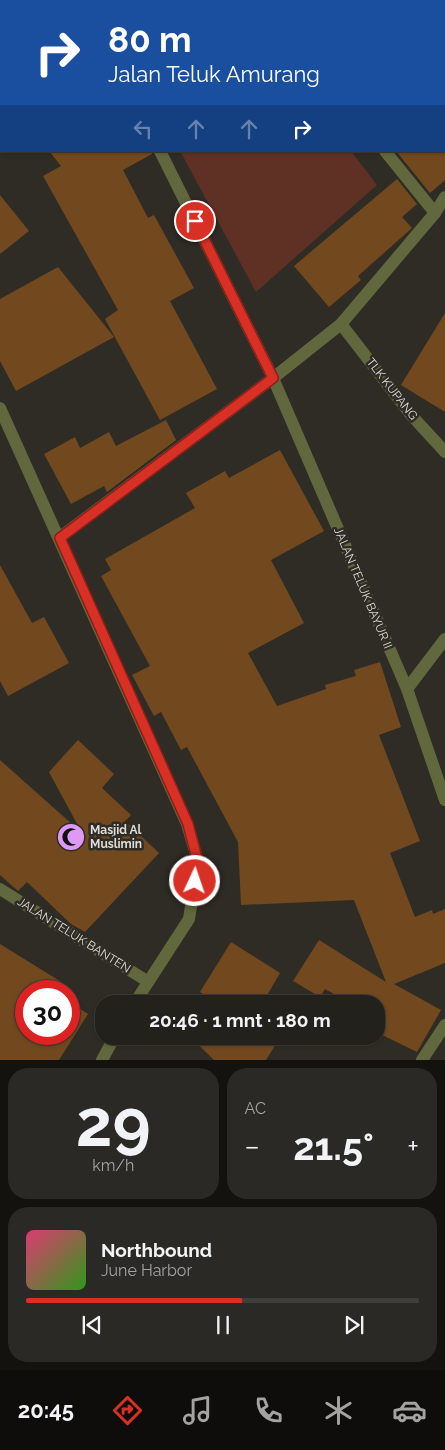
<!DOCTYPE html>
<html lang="id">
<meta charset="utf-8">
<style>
:root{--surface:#23211c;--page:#2b2925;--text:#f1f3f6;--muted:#a3a3a3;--line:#403e3b;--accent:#d93025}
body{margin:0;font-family:Raleway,sans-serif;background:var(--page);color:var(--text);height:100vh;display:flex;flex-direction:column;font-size:19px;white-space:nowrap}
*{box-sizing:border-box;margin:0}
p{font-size:16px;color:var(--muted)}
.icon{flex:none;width:28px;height:28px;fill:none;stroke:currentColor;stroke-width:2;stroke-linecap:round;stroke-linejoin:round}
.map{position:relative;height:1060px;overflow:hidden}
.side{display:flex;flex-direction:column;gap:8px;padding:8px;background:#13120f;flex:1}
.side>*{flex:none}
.hud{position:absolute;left:0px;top:0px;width:445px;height:152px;box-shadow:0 1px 4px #0004,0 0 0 1px var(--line);background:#1a4fa0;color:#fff;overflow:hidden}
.speed{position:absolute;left:15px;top:980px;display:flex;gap:10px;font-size:25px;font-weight:700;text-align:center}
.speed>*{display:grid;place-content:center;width:65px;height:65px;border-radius:50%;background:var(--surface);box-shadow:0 1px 4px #0004,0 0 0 1px var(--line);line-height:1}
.speed .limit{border:8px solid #d22;background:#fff;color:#111}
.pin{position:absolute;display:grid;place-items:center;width:42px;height:42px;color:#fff;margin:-21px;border:2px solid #fff;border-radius:50%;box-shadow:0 1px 5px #0007}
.me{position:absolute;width:55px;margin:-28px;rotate:3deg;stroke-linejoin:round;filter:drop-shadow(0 0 4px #0008)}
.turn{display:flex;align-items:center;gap:18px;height:105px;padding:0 25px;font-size:22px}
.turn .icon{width:65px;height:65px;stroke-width:2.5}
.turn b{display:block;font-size:35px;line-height:42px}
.lanes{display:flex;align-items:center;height:48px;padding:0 25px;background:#0003;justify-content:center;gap:25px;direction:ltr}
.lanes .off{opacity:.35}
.big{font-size:38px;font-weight:700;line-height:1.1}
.side .widget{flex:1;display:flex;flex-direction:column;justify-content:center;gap:8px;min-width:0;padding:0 18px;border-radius:20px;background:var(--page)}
.side .dial{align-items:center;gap:0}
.dial b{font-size:65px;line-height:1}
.song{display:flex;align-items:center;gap:15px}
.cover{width:60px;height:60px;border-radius:8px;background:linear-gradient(135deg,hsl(340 70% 55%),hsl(110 70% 35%))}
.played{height:5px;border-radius:2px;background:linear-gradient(90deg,var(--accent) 55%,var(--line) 55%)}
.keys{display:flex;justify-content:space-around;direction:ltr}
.heat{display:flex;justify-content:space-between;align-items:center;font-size:28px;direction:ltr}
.side .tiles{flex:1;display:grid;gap:8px;grid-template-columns:1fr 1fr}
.widget:last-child{grid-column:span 2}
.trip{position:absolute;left:95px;top:995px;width:290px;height:50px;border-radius:20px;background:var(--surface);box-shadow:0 1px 4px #0004,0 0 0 1px var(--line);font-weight:700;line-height:50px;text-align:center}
.dock{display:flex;height:80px;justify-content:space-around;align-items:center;background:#0e0d0b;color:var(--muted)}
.dock .icon{width:35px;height:35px}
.dock .current{color:var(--accent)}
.dock b{font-size:22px;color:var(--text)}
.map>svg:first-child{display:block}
.green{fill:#5f3124}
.building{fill:#72481f}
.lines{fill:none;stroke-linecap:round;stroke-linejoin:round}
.street{stroke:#62683d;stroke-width:12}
.route-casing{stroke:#8d1f18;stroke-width:12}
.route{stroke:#d93025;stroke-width:9}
.labels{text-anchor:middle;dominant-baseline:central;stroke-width:5;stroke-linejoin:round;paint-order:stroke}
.street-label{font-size:12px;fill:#dddcd7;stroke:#2f2c25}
.poi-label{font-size:12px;font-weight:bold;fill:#dddcd7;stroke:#2f2c25;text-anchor:start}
</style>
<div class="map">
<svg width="445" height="1060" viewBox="0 0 445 1060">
<rect width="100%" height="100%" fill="#2f2c25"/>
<path class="green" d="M180,151H351L377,185L256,292Z"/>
<g class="building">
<path d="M49,151H152V154L123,170L148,218L154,215L194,288L170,301L217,389L160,420L105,319L118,310L43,176L61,166Z"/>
<path d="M396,151H445V180L430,193Z"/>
<path d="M397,179L417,204L402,217L412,228L358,276L361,280L329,307L294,266Z"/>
<path d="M0,195L29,231L0,254Z"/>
<path d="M58,267L114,337L16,391L0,361V299Z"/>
<path d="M445,313V412L401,385Z"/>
<path d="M166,420L176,440L107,492L104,486L71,504L44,454L75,437L80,448L109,432L116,446Z"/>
<path d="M280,450L324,531L271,560L304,623L248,653L277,706L326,689L325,685L356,676L354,670L380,662L401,727L379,735L420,841L390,853L415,917L432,910L433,914L445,909V963L394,984L441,1010L417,1052L376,1032V1004H352L325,989L320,997L293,981L319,940L386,982L354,900L241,905L238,842L187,747L181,750L161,712L154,716L132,675L150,666L101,576L111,570L105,559L195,508L186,493L225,471L229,478Z"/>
<path d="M0,565L32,623L44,617L69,663L8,696L0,681Z"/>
<path d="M78,740L114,774L102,788L131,815L125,821L159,853L85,932L71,924L27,882L18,891L0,875V760L82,833L49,772Z"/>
<path d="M231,942L280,973L262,1004H219L200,992Z"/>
<path d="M0,944L63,983L57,991H26V1034H69V1002L88,1014L59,1060H0Z"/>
<path d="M189,1036H281L266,1060H214Z"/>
</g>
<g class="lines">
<g class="street">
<path d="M85,0L86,1"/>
<path d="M264,0L265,1"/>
<path d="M160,151L273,378L407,689L445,800"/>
<path d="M385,151L435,213"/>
<path d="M341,324L412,416L445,452"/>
<path d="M0,408L187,824L198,861L189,919L134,1004"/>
<path d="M59,538L273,378L341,324L435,213L445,197"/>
<path d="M407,689L445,639"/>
<path d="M0,889L147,981"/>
<path d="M102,1060L115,1036"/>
<path d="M422,1060L445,1025"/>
</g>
</g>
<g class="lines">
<defs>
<path id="route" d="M195,881L198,862L188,824L60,538L273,378L195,221"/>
</defs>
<use href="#route" class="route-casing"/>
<use href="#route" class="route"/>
</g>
<defs>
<symbol id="mosque-disc" viewBox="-11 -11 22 22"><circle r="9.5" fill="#dd99f4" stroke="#2f2c25"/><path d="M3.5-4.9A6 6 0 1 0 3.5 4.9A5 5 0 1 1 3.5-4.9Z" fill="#111"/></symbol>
</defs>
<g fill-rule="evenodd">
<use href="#mosque-disc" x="55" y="821" width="32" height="32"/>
</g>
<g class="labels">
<g class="street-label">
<text transform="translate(392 389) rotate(52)">TLK KUPANG</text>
<text transform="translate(363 588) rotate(67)">JALAN TELUK BAYUR II</text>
<text transform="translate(74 935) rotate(32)">JALAN TELUK BANTEN</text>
</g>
<g class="poi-label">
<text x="90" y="830">Masjid Al<tspan x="90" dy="14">Muslimin</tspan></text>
</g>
</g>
</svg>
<div class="speed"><div class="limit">30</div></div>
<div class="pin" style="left:195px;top:221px;background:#d93025"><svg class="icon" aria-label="arrive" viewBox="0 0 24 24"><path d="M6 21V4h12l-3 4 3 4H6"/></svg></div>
<svg class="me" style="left:195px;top:881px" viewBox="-20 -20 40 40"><circle r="17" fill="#d93025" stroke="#fff" stroke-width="3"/><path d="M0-11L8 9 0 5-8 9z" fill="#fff"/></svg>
<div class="trip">20:46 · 1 mnt · 180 m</div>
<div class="hud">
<div class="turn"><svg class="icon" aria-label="right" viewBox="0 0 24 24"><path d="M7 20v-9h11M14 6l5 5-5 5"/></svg><div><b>80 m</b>Jalan Teluk Amurang</div></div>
<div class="lanes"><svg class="icon off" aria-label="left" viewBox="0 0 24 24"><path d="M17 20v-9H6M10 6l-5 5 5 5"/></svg><svg class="icon off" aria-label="ahead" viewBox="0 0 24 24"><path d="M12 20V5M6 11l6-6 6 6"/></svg><svg class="icon off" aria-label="ahead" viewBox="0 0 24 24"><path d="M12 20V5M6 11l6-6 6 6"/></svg><svg class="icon" aria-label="right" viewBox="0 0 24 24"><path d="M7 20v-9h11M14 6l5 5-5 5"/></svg></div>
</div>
</div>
<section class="side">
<div class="tiles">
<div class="widget dial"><b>29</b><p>km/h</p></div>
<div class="widget"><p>AC</p>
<div class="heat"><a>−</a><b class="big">21.5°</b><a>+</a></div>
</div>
<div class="widget">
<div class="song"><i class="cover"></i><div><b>Northbound</b><p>June Harbor</p></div></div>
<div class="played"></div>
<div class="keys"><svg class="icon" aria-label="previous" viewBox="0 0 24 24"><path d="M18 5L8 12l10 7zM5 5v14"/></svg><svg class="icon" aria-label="pause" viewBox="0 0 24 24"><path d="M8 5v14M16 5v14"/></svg><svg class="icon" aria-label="next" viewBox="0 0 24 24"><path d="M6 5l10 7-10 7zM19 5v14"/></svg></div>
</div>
</div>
</section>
<nav class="dock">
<b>20:45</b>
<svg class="icon current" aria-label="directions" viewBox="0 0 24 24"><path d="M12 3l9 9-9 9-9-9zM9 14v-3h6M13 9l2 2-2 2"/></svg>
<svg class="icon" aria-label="music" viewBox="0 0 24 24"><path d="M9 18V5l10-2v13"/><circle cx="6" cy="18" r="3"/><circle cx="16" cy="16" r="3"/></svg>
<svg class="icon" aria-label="phone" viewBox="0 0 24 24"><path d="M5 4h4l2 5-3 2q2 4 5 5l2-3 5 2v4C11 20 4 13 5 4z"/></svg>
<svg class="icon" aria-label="climate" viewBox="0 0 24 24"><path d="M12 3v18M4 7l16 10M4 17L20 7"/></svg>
<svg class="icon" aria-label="car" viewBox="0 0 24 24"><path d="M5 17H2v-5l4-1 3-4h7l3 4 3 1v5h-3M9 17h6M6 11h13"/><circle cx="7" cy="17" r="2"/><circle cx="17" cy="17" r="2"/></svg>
</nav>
